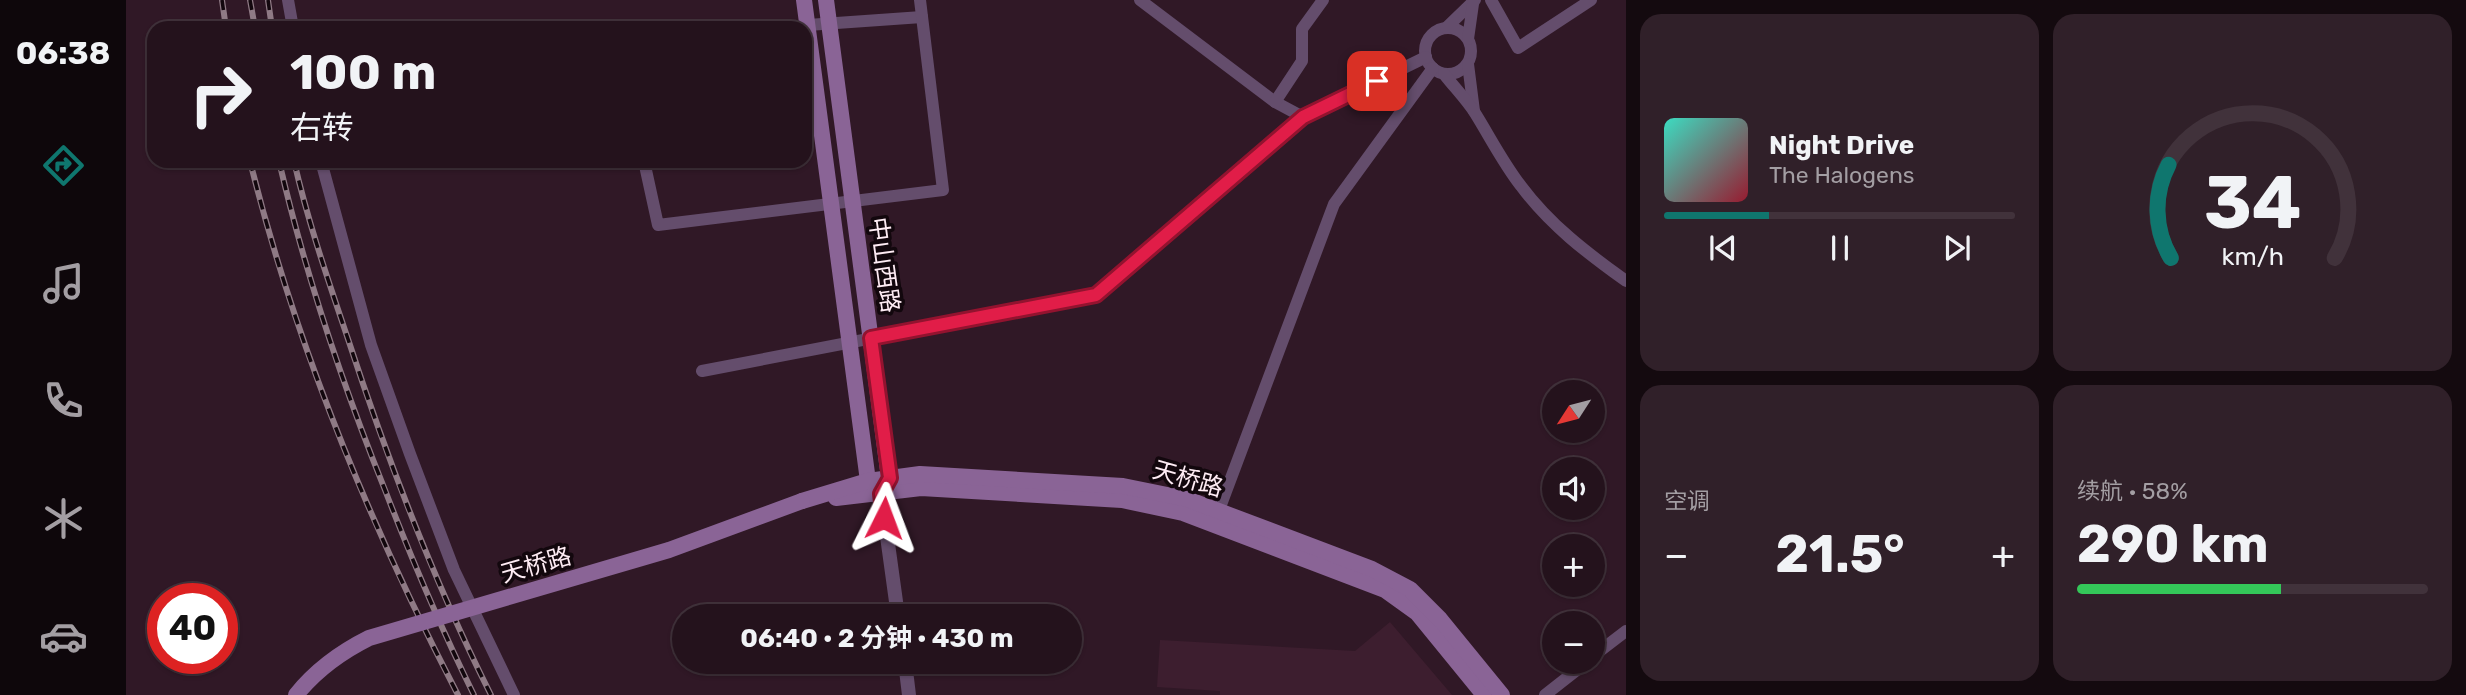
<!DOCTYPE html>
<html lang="zh">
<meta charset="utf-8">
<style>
:root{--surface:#24121c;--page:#302029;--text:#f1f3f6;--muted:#a39ea3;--line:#41323b;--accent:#0f766e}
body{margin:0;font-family:Rubik,"Noto Sans SC",sans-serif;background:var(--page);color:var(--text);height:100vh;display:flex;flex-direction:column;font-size:26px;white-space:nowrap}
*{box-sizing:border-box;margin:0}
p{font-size:23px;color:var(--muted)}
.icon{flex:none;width:38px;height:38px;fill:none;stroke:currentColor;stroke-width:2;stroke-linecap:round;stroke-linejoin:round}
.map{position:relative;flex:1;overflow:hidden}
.drawer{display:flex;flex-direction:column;gap:14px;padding:14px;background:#140a0f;width:840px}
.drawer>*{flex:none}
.top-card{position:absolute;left:21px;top:21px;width:665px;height:147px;border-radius:21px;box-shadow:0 2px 5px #0004,0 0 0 2px var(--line);background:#24121c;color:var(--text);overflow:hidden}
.needle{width:46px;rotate:234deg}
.tools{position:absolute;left:1416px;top:380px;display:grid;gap:14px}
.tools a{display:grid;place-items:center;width:63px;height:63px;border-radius:50%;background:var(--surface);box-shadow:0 2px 5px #0004,0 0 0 2px var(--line);font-size:35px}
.speed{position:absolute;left:21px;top:583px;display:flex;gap:14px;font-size:35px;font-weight:700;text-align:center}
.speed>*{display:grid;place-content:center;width:91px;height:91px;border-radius:50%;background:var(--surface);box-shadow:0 2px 5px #0004,0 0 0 2px var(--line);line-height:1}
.speed .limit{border:10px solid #d22;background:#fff;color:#111}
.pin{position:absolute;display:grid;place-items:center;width:60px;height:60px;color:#fff;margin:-30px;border-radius:14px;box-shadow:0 4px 10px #0006}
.me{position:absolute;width:77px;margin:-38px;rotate:3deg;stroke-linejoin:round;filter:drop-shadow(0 0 5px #0008)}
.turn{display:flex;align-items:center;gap:24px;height:147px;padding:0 28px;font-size:32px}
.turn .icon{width:91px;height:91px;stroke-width:2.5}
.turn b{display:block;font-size:49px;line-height:60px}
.big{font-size:52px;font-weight:700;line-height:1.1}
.drawer .tile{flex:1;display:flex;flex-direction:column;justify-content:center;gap:10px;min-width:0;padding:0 24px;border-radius:21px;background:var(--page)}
.drawer .dial{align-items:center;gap:0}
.dial svg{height:182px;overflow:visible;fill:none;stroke:var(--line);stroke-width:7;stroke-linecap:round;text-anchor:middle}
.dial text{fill:var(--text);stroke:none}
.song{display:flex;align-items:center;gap:21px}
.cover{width:84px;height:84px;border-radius:10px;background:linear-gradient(135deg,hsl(170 70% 55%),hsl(350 70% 35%))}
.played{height:7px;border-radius:4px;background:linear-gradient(90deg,var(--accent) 30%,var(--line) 30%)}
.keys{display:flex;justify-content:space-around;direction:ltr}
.heat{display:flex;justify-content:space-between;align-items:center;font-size:38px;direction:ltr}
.charge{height:10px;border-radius:5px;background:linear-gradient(90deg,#34c759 58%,var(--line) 0)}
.drawer .tiles{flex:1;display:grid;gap:14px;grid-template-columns:repeat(2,1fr)}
.trip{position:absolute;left:546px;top:604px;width:410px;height:70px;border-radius:35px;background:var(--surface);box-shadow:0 2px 5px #0004,0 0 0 2px var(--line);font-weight:700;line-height:70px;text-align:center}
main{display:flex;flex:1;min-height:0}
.menu{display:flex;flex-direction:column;width:126px;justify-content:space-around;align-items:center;background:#0e070b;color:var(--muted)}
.menu .icon{width:49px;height:49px}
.menu .on{color:var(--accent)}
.menu b{font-size:32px;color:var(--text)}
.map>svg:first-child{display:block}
.built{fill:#3d1e2f}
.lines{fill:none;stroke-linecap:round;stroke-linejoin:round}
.minor{stroke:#644d6c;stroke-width:12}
.tertiary{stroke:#644d6c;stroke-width:14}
.secondary{stroke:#8a6496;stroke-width:16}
.rail-casing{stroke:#8f7a85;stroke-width:6}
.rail{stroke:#12070d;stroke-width:3.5;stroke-dasharray:10;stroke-linecap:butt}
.secondary-bridge{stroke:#8a6496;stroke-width:16}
.route-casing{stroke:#92132f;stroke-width:18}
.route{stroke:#e11d48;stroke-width:12}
.labels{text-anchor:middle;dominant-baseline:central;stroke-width:7;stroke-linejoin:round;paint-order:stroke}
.street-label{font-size:24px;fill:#feecf4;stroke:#12070d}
</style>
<main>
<nav class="menu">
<b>06:38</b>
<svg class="icon on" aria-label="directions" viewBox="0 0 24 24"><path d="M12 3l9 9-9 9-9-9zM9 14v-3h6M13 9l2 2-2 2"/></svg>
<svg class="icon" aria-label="music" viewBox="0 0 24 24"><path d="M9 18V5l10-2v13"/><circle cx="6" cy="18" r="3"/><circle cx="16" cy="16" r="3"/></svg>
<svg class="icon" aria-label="phone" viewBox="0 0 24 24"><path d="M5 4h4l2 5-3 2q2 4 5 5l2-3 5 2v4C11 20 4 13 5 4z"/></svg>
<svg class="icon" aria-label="climate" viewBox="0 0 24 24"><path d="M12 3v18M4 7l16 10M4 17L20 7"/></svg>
<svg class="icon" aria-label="car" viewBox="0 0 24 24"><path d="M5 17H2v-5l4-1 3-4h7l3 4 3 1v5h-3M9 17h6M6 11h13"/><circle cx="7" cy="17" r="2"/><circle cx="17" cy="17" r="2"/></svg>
</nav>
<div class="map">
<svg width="1500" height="695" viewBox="0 0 1500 695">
<rect width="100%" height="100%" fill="#301826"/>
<path class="built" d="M1264,622L1326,695H1094V691L1031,687L1034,640L1229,651Z"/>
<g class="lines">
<g class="minor">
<path d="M162,0L167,28"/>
<path d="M1014,0L1149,102L1177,117"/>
<path d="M1365,0L1392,48L1465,0"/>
<path d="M682,25L796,17"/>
<circle cx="1322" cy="51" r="23"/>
<path d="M1320,28L1349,0"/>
<path d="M1342,39L1347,4"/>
<path d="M1342,64L1348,111"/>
<path d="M1318,74C1328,87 1340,99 1349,113C1364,137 1377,163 1395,186C1424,225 1461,253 1500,281"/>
<path d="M1149,102L1176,61V29L1197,0"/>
<path d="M195,161L245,345L284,454L328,570L388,695"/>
<path d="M518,161L532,225L817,190L794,0"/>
<path d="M576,371L970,295L1177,117L1300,57"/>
<path d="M1090,518L1208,204L1307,68"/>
<path d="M1466,657L1500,631"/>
<path d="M1419,695L1461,662"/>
</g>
<g class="tertiary">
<path d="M755,493L772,616"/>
<path d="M779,662L783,695"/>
</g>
<g class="secondary">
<path d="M678,0L742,481L749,488"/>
<path d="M700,0L763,478L759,485"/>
<path d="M710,498L795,488L996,500L1057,513L1259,590L1291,613L1358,695"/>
<path d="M676,501L742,481L794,474L997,486L1061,499L1246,569L1284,589L1314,619L1376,695"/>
</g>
<defs>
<g id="rail">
<path d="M96,0L100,28"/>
<path d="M124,0L129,28"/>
<path d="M142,0L146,28"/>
<path d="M124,161C170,347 244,525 332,695"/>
<path d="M153,161C179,273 216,383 259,490C286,560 315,628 348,695"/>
<path d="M168,161C182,222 202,280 222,339C262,461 307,580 365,695"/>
</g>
</defs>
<use href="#rail" class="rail-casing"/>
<use href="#rail" class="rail"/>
<path class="secondary-bridge" d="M170,695C190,670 215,652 243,638L543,550L676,501"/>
</g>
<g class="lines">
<defs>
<path id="route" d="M758,518L755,494L764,478L745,338L970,295L1177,117L1251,81"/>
</defs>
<use href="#route" class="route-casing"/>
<use href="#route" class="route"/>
</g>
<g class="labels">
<g class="street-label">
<text transform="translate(758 265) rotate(82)">中山西路</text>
<text transform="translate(1062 479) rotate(16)">天桥路</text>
<text transform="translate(410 565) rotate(-16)">天桥路</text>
</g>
</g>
</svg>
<div class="tools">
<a><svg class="needle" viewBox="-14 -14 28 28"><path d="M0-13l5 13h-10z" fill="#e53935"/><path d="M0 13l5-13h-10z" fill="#a39ea3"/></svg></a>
<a><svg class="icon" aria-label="sound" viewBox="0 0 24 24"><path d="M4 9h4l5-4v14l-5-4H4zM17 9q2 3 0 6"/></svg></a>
<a>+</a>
<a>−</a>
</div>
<div class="speed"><div class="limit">40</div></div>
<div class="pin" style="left:1251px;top:81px;background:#d93025"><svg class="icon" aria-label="arrive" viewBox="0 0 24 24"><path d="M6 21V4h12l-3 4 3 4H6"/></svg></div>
<svg class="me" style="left:758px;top:518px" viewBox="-20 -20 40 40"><path d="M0-17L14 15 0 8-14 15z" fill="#e11d48" stroke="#fff" stroke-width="4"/></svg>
<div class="trip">06:40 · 2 分钟 · 430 m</div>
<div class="top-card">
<div class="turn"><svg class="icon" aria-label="right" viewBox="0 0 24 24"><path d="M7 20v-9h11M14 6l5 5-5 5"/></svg><div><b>100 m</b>右转</div></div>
</div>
</div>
<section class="drawer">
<div class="tiles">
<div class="tile">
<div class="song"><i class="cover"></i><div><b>Night Drive</b><p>The Halogens</p></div></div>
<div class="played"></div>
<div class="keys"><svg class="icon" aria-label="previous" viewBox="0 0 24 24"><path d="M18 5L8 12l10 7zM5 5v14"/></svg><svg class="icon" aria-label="pause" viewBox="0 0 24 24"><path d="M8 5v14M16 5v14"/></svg><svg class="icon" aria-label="next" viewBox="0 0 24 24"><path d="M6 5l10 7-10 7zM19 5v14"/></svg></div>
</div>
<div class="tile dial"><svg viewBox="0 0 100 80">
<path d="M14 69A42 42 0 1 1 86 69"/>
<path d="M14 69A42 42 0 0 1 13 28" stroke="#0f766e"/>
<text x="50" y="56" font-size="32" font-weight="700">34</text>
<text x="50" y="72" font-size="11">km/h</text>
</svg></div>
<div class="tile"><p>空调</p>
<div class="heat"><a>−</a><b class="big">21.5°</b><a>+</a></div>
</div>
<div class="tile"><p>续航 · 58%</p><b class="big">290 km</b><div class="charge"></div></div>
</div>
</section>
</main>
